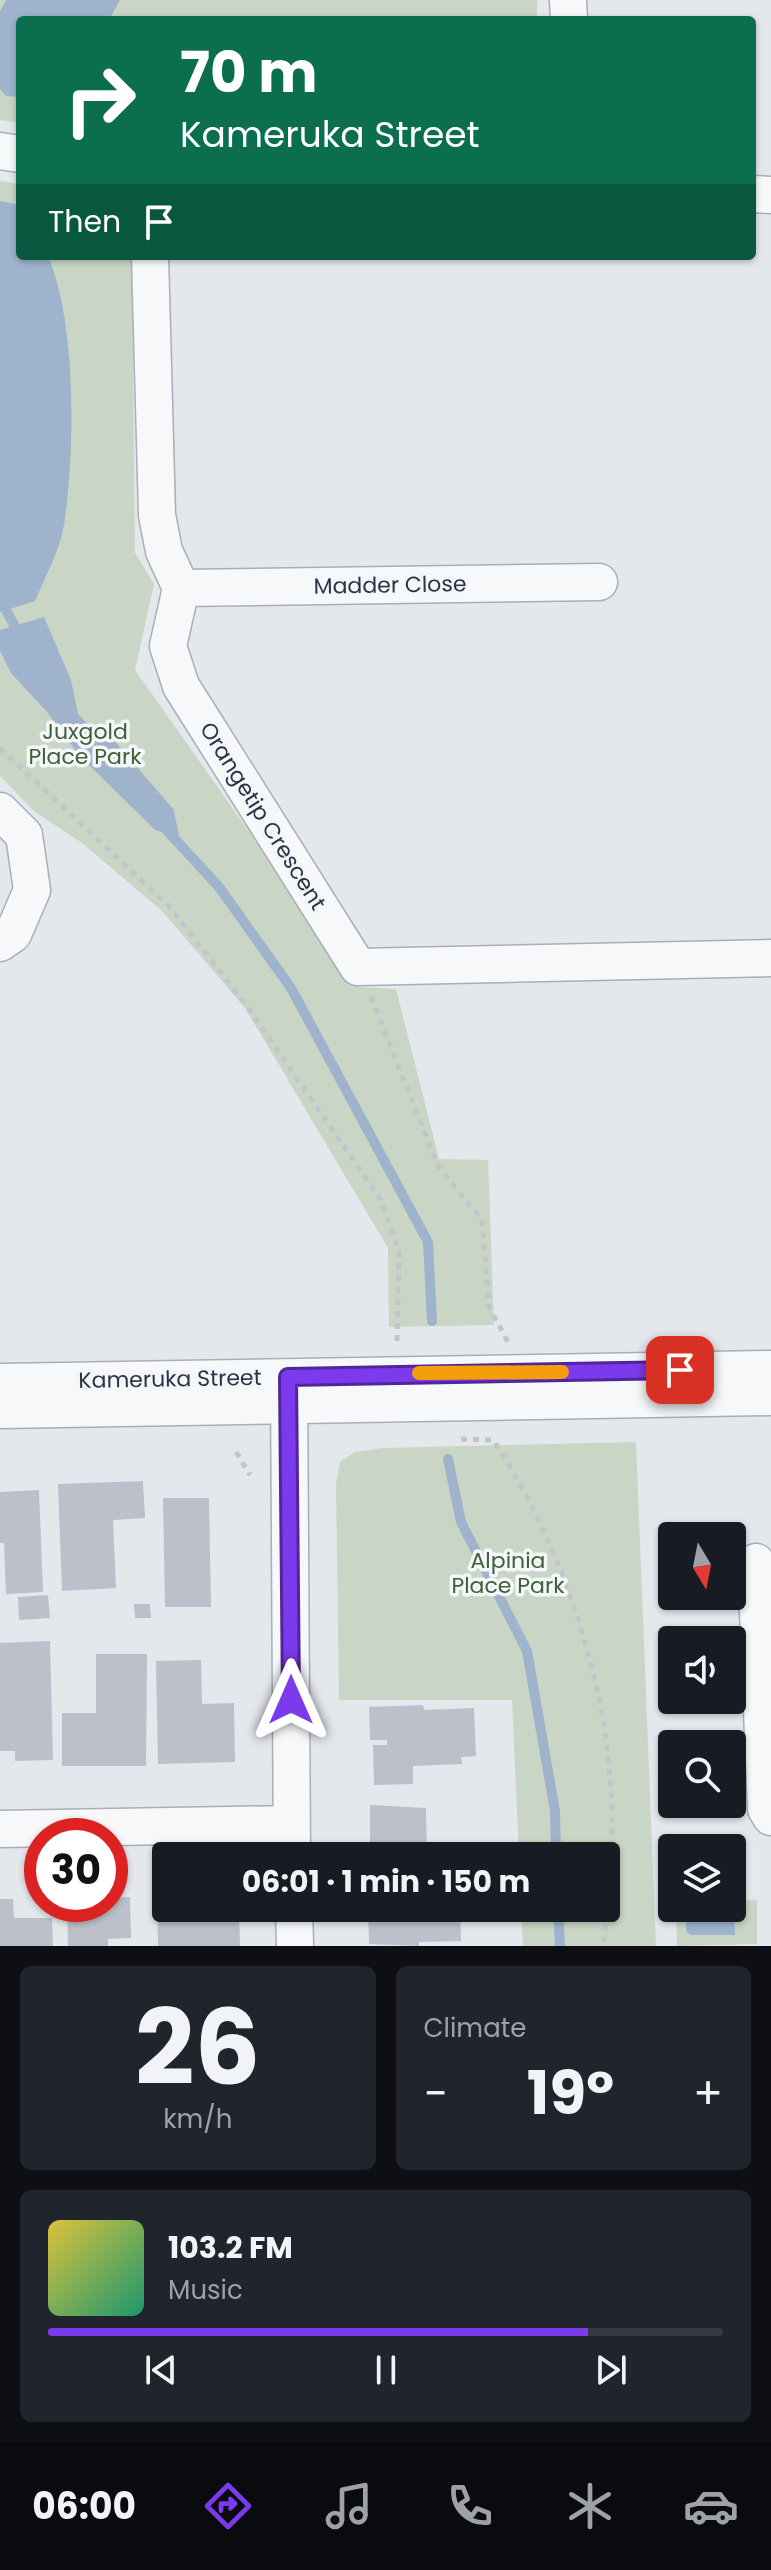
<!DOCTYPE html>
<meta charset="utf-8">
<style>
:root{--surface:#171b24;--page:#20242c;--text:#f1f3f6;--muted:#9ea1a6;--line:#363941;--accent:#7c3aed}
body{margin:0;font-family:Poppins,sans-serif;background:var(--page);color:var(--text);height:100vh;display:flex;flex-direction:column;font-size:30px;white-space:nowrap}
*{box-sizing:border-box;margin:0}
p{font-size:26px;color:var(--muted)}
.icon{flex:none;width:44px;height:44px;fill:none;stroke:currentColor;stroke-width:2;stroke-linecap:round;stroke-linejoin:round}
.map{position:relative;height:1946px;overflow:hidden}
.sheet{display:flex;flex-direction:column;gap:20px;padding:20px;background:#0d0f14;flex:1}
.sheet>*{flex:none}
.top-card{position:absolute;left:16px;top:16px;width:740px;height:244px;border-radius:8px;box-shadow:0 2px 6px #0004;background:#0b6e4f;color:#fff;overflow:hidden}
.needle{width:52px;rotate:170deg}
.controls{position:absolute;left:658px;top:1522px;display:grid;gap:16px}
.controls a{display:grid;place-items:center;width:88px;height:88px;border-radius:8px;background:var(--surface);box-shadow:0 2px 6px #0004;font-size:40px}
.speed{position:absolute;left:24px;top:1818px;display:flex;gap:16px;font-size:40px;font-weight:700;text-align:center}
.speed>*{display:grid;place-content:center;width:104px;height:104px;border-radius:50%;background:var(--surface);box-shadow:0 2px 6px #0004;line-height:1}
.speed .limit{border:12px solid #d22;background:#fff;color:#111}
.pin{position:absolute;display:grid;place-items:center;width:68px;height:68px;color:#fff;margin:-34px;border-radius:16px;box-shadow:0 4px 12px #0006}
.me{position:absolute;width:88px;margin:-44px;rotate:0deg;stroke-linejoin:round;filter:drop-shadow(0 0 6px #0008)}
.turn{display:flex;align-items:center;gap:28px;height:168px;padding:0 32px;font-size:36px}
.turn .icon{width:104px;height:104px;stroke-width:2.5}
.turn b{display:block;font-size:56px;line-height:68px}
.then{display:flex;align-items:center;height:76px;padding:0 32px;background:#0003;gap:16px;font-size:30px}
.big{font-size:60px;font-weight:700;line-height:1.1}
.sheet .card{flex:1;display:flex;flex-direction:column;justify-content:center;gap:12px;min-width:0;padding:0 28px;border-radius:12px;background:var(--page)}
.sheet .dial{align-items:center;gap:0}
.dial b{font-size:104px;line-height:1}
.song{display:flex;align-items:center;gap:24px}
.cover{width:96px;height:96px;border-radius:12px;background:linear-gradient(135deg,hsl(50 70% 55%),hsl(160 70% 35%))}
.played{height:8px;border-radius:4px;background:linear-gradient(90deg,var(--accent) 80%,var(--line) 80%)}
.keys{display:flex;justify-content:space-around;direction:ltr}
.heat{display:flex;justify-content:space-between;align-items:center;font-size:44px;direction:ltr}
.sheet .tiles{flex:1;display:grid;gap:20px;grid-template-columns:1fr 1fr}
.card:last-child{grid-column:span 2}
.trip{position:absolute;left:152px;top:1842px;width:468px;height:80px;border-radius:8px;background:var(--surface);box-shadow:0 2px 6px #0004;font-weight:700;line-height:80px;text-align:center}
.dock{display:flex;height:128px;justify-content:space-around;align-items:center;background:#090b0e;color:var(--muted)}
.dock .icon{width:56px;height:56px}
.dock .active{color:var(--accent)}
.dock b{font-size:36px;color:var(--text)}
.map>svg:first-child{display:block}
.green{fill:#c9d6c5}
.water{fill:#9fb4cc}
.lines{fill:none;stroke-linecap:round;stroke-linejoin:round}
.stream{stroke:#9fb4cc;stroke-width:10}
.building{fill:#bbc0ca}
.minor-casing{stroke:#a9aeb7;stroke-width:39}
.path{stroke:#c2c5cb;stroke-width:5;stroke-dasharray:6 6;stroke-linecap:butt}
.minor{stroke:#f7f8fa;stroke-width:36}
.route-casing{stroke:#51269a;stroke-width:20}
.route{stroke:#7c3aed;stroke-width:14}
.slow{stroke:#f59e0b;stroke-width:14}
.labels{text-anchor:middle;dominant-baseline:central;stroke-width:7;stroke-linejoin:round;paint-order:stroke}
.street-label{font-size:22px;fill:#2b3445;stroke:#f4f6f9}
.park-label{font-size:22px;fill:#3f6138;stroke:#f4f6f9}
</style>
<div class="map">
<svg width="771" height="1946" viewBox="0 0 771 1946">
<rect width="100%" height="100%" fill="#e4e7ec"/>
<g class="green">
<path d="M0,0H537V20H20V123L0,120Z"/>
<path d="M0,181L20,184V256H132L135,553L154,584L135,670L359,987L396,989L439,1159L488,1160L494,1325L389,1327L388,1248L245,1008L162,911L82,843L35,812L0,776Z"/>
<path d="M636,1442L656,1946H523L521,1908H606V1856H519L512,1700H339L336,1484L340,1462L355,1452L383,1448Z"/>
<path d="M757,1900V1944L677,1946L676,1908H732V1901Z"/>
</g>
<g class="water">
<path d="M6,0H120L109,20H20V97L6,96L0,89V11Z"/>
<path d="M0,201L20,205V256H48C77,324 75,452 64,525C60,550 45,577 35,601L0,612Z"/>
<path d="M44,617L71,680L78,714L100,737L112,738L174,810L179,836L155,830L78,754L47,712L11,673L0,651V630Z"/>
<path d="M686,1912H734L735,1935H691L686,1931Z"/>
</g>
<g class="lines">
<g class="stream">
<path d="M0,599L20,636"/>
<path d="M161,824L219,887L291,988L428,1242L432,1321"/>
<path d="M448,1459L461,1522L527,1651L555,1811L556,1856"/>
<path d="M558,1908L560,1946"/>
</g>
</g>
<g class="building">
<path d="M143,1481L145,1518L113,1520L116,1588L62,1591L58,1484Z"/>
<path d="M39,1490L43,1592L6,1594L4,1543H0V1492Z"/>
<path d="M163,1498H209L211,1607H165Z"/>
<path d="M48,1595L50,1618L19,1620L18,1597Z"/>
<path d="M134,1604H150L151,1618H135Z"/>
<path d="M50,1641L53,1760L15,1761V1751H0V1643Z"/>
<path d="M96,1654H147L146,1766H62V1713H96Z"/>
<path d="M201,1660L202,1704L234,1703L235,1762L158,1764L156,1661Z"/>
<path d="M423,1705L424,1710L474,1708L476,1756L461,1757L462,1764L413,1766V1784L374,1785L373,1745H387V1740H370L369,1707Z"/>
<path d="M370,1805L426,1808L427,1856H370Z"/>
<path d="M157,1890H166V1908H239L240,1946H158Z"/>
<path d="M130,1897L131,1938L108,1939V1946H68L67,1904H110V1898Z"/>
<path d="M0,1899H13L14,1918H52L53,1946H0Z"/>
<path d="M368,1908H460L461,1941L419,1942V1946L369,1944Z"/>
</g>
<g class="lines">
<defs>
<g id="minor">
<path d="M568,0L569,20"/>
<path d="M0,151L20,154"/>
<path d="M752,194L771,195"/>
<path d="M150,256L157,515L164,551L181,588L168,646L181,686L358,967L771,958"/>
<path d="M181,588L599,582"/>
<path d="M0,811L24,835L32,890L13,934L0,943"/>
<path d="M0,1382L771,1369"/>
<path d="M289,1382L292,1856"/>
<path d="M0,1410L771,1397"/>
<path d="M756,1562L766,1809L771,1817"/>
<path d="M0,1829L291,1824"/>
<path d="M294,1908L295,1946"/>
</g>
</defs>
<use href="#minor" class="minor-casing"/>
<g class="path">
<path d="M0,748L168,905L244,1002L381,1200L399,1252L397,1342"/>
<path d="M371,997L439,1168L482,1220L489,1307L508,1342"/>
<path d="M461,1439L493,1440C553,1529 599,1657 609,1764C615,1825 610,1886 603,1946"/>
<path d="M236,1452L250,1475"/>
</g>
<use href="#minor" class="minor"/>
</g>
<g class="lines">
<defs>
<path id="route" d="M291,1700L288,1377L680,1370"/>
</defs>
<use href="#route" class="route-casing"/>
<use href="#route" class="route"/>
<path class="slow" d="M419,1373L562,1372"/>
</g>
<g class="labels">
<g class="street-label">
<text transform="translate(390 585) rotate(-1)">Madder Close</text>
<text transform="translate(263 816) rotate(58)">Orangetip Crescent</text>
<text transform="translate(170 1379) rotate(-1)">Kameruka Street</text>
</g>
<g class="park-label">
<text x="85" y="731">Juxgold<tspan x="85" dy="25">Place Park</tspan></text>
<text x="508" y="1560">Alpinia<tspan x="508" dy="25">Place Park</tspan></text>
</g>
</g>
</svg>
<div class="controls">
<a><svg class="needle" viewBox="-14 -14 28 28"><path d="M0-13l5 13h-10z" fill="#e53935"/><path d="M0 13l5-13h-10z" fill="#9ea1a6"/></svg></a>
<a><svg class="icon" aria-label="sound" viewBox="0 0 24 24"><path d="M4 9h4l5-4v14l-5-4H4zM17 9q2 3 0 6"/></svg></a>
<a><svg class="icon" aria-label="search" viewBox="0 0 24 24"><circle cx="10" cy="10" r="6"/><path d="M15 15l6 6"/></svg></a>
<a><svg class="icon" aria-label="layers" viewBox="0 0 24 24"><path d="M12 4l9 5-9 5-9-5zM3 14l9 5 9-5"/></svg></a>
</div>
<div class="speed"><div class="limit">30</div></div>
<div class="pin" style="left:680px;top:1370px;background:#d93025"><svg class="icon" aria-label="arrive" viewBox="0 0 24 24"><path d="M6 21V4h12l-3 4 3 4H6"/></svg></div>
<svg class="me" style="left:291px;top:1700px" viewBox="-20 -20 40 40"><path d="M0-17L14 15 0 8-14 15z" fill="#7c3aed" stroke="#fff" stroke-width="4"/></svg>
<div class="trip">06:01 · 1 min · 150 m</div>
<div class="top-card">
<div class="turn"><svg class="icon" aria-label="right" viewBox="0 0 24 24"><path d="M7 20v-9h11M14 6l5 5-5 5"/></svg><div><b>70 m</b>Kameruka Street</div></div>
<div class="then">Then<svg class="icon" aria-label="arrive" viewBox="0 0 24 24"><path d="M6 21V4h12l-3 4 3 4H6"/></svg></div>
</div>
</div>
<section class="sheet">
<div class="tiles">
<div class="card dial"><b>26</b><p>km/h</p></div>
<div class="card"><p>Climate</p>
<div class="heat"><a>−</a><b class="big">19°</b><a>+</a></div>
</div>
<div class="card">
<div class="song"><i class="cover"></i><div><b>103.2 FM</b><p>Music</p></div></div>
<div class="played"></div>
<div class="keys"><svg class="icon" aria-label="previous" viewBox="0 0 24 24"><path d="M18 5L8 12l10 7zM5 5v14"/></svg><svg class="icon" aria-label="pause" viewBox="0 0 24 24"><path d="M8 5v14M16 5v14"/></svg><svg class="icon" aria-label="next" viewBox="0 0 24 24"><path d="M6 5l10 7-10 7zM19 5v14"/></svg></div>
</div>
</div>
</section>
<nav class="dock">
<b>06:00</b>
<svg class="icon active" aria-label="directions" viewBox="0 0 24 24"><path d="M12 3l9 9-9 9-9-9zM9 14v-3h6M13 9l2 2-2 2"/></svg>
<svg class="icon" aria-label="music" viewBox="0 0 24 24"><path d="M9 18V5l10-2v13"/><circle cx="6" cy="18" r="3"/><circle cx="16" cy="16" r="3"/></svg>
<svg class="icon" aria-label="phone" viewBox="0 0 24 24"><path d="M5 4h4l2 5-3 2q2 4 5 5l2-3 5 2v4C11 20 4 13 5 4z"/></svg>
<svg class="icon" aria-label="climate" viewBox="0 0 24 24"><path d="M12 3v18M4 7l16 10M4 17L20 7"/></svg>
<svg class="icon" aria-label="car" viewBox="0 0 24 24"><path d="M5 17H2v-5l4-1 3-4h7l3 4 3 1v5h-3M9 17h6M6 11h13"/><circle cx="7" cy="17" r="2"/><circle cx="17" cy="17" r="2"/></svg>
</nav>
